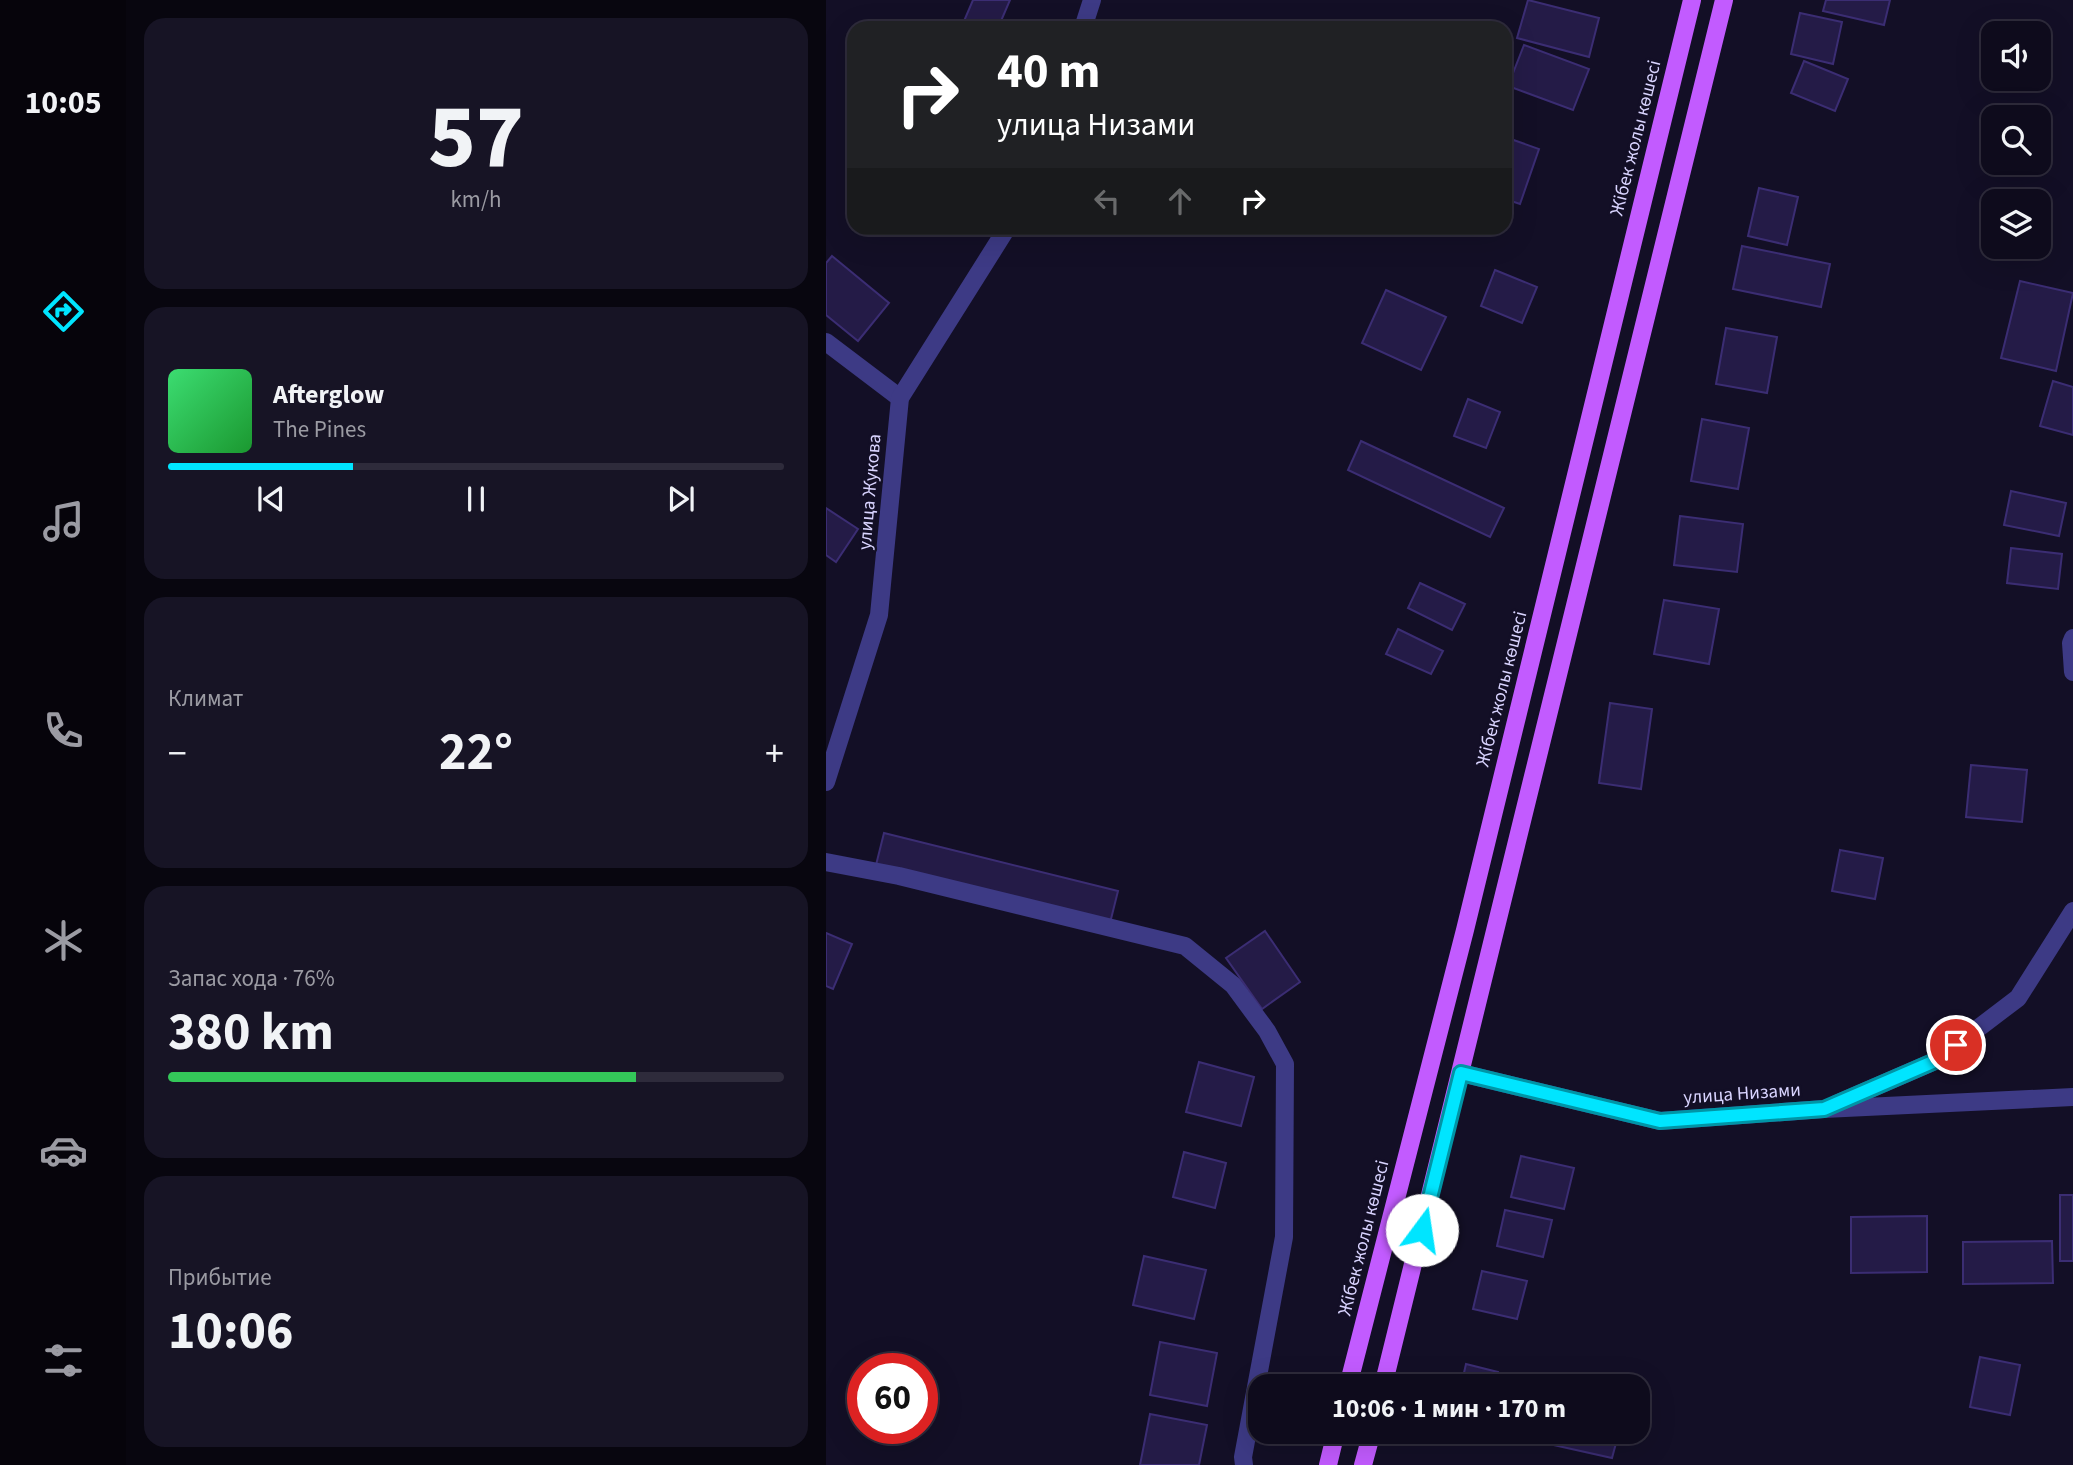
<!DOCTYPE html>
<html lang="ru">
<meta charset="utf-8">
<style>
:root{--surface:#0e0b1c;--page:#171425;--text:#f1f3f6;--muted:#9b9ba3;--line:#2e2b3b;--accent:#00e5ff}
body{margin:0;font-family:"Source Sans 3",sans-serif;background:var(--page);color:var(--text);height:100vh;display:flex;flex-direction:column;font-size:26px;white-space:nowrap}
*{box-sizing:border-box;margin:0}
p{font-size:23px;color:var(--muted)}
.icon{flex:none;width:38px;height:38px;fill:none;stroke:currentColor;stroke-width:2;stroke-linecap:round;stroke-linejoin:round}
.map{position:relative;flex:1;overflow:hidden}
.panel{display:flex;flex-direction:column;gap:18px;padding:18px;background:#08060f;width:700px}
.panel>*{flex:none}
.hud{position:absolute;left:21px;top:21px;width:665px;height:214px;border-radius:21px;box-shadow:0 7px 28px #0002,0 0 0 2px var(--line);background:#202124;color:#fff;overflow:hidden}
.buttons{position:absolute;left:1155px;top:21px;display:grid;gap:14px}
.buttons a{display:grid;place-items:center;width:70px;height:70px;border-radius:14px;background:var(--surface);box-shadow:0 7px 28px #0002,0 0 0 2px var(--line);font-size:35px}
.speed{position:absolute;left:21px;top:1353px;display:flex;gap:14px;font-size:35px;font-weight:700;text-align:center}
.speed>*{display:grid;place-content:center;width:91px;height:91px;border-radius:50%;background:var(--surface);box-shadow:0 7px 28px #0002,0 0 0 2px var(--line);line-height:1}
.speed .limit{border:10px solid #d22;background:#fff;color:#111}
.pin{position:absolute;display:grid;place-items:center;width:60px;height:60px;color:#fff;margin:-30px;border:4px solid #fff;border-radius:50%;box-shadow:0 2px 7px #0007}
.me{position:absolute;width:77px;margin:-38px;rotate:14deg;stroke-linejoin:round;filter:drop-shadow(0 0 5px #0008)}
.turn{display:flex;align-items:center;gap:24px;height:147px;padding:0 35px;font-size:32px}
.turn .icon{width:91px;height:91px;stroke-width:2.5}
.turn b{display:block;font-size:49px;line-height:60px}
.lanes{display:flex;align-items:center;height:66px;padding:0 35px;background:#0003;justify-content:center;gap:35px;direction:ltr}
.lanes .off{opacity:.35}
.big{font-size:52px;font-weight:700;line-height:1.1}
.panel .card{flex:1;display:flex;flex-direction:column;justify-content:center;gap:10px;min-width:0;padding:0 24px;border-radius:21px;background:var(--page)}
.panel .dial{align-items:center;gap:0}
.dial b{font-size:91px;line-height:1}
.song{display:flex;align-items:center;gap:21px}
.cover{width:84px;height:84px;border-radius:10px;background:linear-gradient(135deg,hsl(140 70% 55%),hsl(130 70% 35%))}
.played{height:7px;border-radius:4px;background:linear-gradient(90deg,var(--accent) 30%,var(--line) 30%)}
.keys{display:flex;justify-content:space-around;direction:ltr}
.heat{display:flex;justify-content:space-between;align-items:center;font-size:38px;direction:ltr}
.charge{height:10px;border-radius:5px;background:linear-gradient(90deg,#34c759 76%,var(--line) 0)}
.trip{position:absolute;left:422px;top:1374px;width:402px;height:70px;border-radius:21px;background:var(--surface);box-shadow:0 7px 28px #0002,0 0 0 2px var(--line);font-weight:700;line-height:70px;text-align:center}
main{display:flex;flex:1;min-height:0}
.tab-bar{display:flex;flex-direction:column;width:126px;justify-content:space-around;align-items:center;background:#06040b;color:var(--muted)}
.tab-bar .icon{width:49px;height:49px}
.tab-bar .active{color:var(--accent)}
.tab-bar b{font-size:32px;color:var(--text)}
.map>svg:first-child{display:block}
.building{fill:#241b47;stroke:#3b2d73;stroke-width:2}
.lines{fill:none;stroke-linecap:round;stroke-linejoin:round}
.minor{stroke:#3d3a85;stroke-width:18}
.major{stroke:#c25bff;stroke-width:18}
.route-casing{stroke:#0095a6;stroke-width:18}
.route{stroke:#00e5ff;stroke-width:12}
.labels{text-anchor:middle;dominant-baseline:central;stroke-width:5;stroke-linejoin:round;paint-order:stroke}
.street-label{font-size:19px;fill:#d9d4ff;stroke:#130f26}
</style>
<main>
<nav class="tab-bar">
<b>10:05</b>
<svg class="icon active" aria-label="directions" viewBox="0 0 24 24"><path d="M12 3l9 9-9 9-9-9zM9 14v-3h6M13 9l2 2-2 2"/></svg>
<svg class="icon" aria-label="music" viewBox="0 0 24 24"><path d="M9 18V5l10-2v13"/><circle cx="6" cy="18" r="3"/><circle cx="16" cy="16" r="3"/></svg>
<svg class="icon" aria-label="phone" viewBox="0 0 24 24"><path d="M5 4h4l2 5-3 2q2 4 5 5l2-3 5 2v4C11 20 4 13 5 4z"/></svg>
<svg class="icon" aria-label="climate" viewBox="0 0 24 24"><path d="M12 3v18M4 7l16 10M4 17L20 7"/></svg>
<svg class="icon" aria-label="car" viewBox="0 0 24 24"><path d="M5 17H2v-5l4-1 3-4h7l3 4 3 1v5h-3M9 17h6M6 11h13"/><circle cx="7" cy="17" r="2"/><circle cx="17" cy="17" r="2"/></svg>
<svg class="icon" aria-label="filters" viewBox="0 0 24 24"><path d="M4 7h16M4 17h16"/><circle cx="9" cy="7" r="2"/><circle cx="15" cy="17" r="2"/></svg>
</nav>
<section class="panel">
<div class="card dial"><b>57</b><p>km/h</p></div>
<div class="card">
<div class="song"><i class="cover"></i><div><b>Afterglow</b><p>The Pines</p></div></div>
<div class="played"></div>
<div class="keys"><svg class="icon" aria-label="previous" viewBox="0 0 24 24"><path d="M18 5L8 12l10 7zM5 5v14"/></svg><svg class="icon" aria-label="pause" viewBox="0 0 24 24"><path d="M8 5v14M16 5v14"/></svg><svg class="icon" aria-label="next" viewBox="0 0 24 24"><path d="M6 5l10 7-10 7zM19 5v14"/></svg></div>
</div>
<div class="card"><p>Климат</p>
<div class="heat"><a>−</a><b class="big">22°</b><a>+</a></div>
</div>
<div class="card"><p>Запас хода · 76%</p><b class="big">380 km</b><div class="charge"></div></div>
<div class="card"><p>Прибытие</p><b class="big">10:06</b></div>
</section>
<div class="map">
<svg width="1247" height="1465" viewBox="0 0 1247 1465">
<rect width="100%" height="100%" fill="#130f26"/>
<g class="building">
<path d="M147,0H184L172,28H135Z"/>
<path d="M702,0L773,18L763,57L691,38Z"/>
<path d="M1000,0H1064L1058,25L997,11Z"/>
<path d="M974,13L1016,22L1007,64L965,54Z"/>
<path d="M698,45L763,69L747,110L682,86Z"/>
<path d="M978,61L1022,79L1009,111L965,93Z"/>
<path d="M679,137L713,149L694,204L679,199Z"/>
<path d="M933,188L972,197L961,245L922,236Z"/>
<path d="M916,246L1004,264L995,307L907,289Z"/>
<path d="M6,256L63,303L32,341L0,315V263Z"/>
<path d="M669,270L711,287L696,323L655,306Z"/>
<path d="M1194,281L1247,293L1230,371L1175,358Z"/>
<path d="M560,290L620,317L595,370L536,343Z"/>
<path d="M900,328L951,337L941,393L890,384Z"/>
<path d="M1227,381L1247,387V435L1214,426Z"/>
<path d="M642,399L674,412L660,448L628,436Z"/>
<path d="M876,419L923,428L912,489L865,481Z"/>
<path d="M535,441L678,508L664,537L522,470Z"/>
<path d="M1185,491L1240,503L1233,536L1178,525Z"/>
<path d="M0,508L32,529L10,562L0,555Z"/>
<path d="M854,516L917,524L911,572L848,565Z"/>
<path d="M1185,548L1236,554L1232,589L1181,583Z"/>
<path d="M594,583L639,604L626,630L582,608Z"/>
<path d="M838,600L893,609L883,664L828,654Z"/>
<path d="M572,629L617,651L605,674L560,654Z"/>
<path d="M784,703L826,709L815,789L773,783Z"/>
<path d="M1145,765L1201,770L1196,822L1140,817Z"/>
<path d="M58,833L292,891L284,923L50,865Z"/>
<path d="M1014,850L1057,858L1049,899L1006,891Z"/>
<path d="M439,931L474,982L436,1009L400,958Z"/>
<path d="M0,933L26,944L7,989L0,986Z"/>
<path d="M373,1062L428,1077L415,1126L360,1112Z"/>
<path d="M358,1152L400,1163L389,1208L347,1197Z"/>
<path d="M695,1156L748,1168L738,1209L685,1197Z"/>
<rect x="1234" y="1195" width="13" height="66"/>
<path d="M679,1210L726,1220L717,1257L671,1246Z"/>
<path d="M1101,1216V1272L1025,1273V1217Z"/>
<path d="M1226,1241L1227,1283L1137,1284V1242Z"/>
<path d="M318,1256L380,1270L368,1319L307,1305Z"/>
<path d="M656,1271L701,1281L691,1319L647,1309Z"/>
<path d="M334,1342L391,1353L381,1406L324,1395Z"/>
<path d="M1154,1357L1194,1365L1184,1415L1144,1407Z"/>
<path d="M640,1364L672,1372L669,1386H635Z"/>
<path d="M324,1414L381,1425L373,1465H314Z"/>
<path d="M726,1432H793L786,1458L723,1444Z"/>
</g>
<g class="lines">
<g class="minor">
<path d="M257,28L266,0"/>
<path d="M0,342L74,398"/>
<path d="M1247,638L1245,643L1247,672"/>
<path d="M0,782L53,615L74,398L181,228"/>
<path d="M0,862L73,876L359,946L407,985L441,1031L459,1064L458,1237L417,1457L418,1465"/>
<path d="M635,1073L834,1121L998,1109L1247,1097"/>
<path d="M1010,1104L1109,1061L1192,998L1247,911"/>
</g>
<g class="major">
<path d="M522,1386L639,930L866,0"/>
<path d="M557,1386L898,0"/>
<path d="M502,1465L510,1432"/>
<path d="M537,1465L546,1432"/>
</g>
</g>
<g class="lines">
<defs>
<path id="route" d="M596,1230L635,1073L834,1121L998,1109L1109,1061L1130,1045"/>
</defs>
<use href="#route" class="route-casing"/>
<use href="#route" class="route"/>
</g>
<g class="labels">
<g class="street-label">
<text transform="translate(810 138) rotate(-76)">Жібек жолы көшесі</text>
<text transform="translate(44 492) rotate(-85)">улица Жукова</text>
<text transform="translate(676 689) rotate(-76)">Жібек жолы көшесі</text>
<text transform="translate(916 1094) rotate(-4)">улица Низами</text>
<text transform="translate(538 1238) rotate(-76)">Жібек жолы көшесі</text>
</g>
</g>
</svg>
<div class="buttons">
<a><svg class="icon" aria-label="sound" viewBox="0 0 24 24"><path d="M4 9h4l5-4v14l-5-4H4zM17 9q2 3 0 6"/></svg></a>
<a><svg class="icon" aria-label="search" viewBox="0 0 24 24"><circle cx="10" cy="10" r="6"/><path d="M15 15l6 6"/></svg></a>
<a><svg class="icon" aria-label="layers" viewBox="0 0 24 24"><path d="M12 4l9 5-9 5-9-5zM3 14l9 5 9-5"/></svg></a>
</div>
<div class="speed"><div class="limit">60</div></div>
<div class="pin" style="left:1130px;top:1045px;background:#d93025"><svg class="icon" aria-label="arrive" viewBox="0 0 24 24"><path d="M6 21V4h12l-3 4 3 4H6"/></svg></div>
<svg class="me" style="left:596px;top:1230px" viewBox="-20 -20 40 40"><circle r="19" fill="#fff"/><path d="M0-13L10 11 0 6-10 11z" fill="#00e5ff"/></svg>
<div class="trip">10:06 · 1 мин · 170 m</div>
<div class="hud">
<div class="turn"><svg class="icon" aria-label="right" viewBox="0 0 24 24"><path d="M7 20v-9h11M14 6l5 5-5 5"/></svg><div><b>40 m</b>улица Низами</div></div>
<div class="lanes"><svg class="icon off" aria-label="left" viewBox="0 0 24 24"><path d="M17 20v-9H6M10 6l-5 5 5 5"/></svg><svg class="icon off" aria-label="ahead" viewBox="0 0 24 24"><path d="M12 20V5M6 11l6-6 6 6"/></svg><svg class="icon" aria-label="right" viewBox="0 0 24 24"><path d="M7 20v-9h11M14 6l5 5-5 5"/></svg></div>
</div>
</div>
</main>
